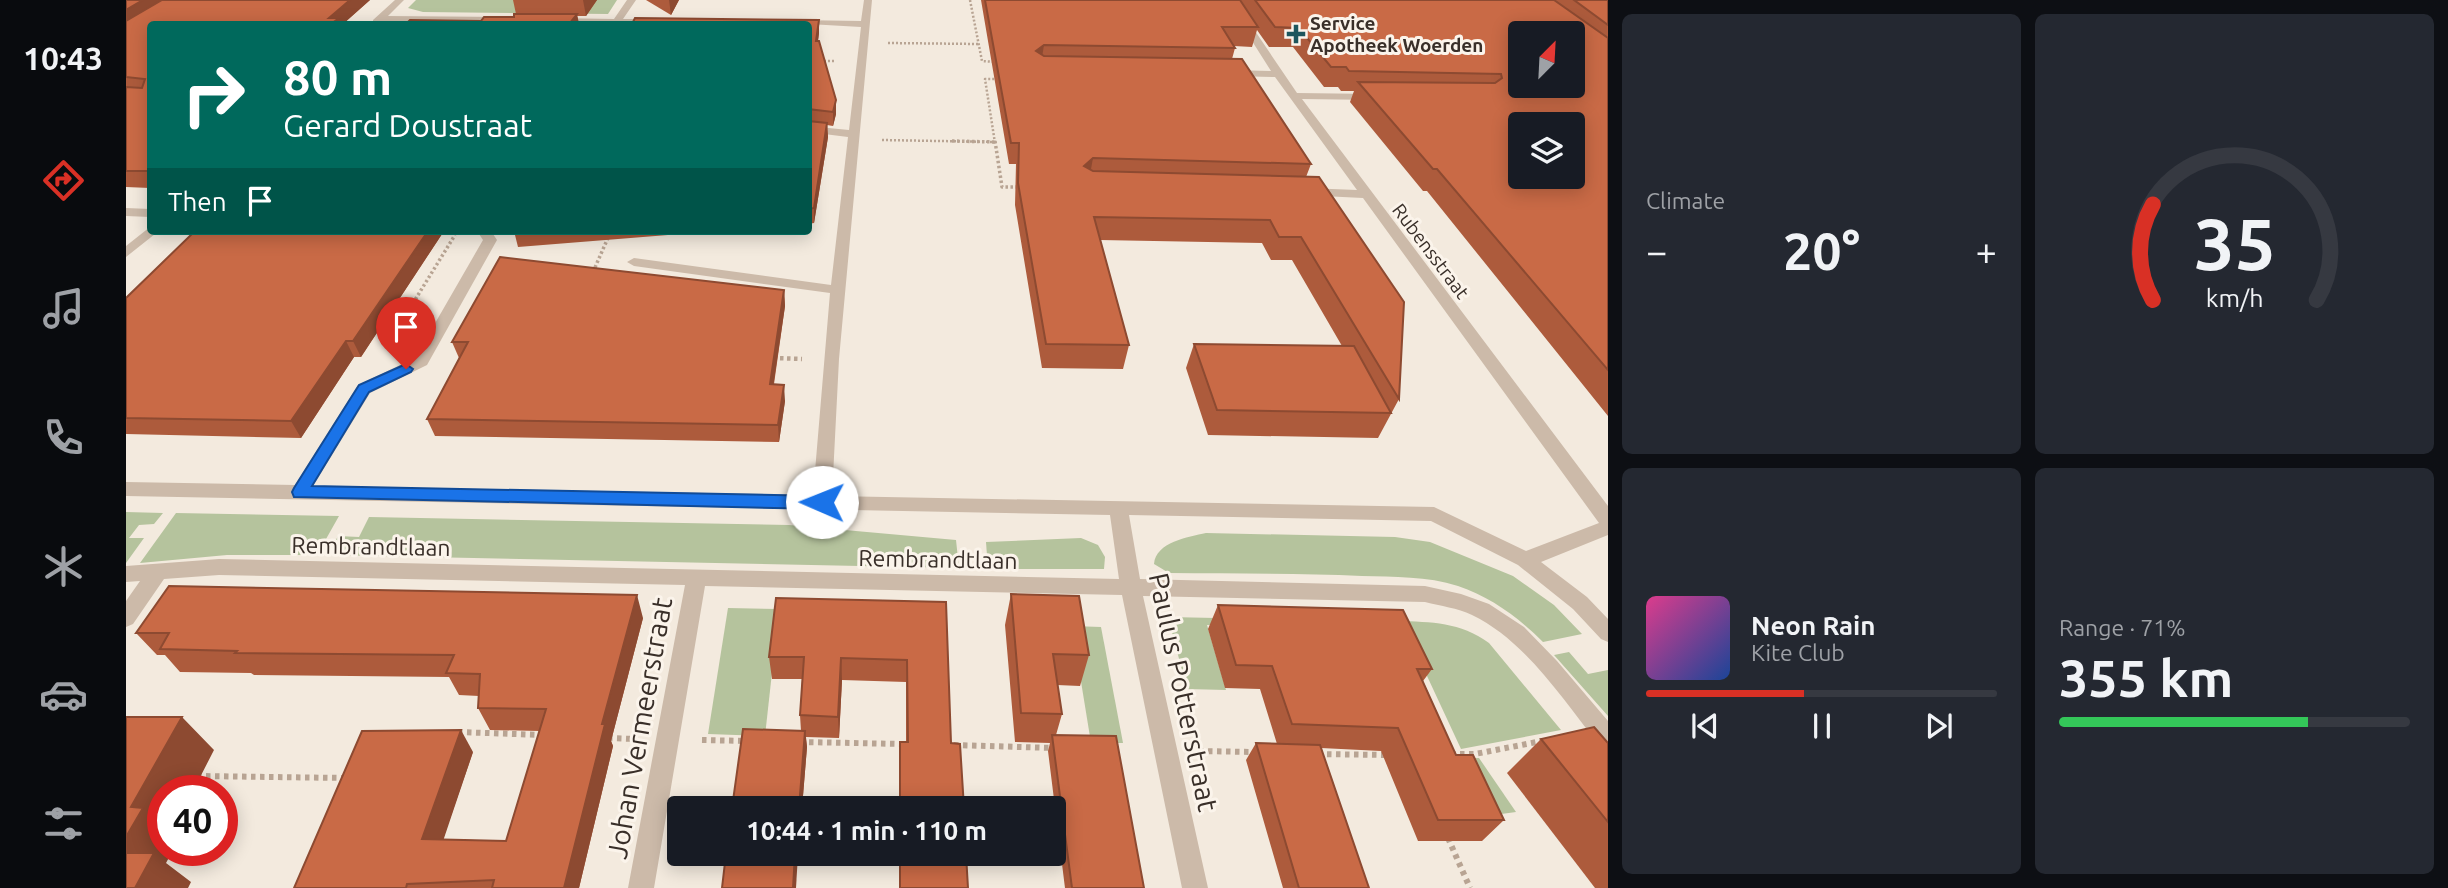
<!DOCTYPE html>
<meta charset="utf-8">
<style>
:root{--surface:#171b24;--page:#242831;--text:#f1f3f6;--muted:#9ea1a6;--line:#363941;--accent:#d93025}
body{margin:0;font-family:Ubuntu,sans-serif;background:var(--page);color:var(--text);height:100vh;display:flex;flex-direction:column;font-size:26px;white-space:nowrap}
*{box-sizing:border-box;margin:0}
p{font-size:23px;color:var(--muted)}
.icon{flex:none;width:38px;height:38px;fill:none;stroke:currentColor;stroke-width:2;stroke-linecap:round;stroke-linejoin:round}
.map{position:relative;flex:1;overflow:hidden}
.side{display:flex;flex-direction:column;gap:14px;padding:14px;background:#0d0f14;width:840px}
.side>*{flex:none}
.banner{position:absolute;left:21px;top:21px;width:665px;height:214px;border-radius:7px;box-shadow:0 4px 18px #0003;background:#00695c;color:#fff;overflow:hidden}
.needle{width:46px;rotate:24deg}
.controls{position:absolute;left:1382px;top:21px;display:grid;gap:14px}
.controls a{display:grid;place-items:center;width:77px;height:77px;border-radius:7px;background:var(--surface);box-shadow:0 4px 18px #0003;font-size:35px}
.speed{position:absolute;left:21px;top:775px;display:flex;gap:14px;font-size:35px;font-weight:700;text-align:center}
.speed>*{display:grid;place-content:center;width:91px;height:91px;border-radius:50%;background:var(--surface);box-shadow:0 4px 18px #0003;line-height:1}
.speed .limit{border:10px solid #d22;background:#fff;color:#111}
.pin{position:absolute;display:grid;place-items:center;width:60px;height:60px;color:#fff;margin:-72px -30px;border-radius:50% 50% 50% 0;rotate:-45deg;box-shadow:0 0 7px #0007}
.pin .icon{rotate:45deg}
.me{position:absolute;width:77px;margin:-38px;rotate:271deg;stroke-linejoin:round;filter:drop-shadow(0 0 5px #0008)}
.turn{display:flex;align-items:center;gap:24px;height:147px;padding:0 21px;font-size:32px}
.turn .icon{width:91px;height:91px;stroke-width:2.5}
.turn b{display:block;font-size:49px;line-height:60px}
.then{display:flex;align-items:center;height:66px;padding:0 21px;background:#0003;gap:14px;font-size:26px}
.big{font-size:52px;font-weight:600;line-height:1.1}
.side .card{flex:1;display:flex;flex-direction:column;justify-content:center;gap:10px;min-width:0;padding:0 24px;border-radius:10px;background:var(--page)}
.side .dial{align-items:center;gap:0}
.dial svg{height:182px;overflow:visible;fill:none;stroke:var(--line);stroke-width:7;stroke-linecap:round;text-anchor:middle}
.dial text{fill:var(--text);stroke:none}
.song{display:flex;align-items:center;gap:21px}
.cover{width:84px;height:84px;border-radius:10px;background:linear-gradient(135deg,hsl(330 70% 55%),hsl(220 70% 35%))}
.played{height:7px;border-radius:4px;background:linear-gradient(90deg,var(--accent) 45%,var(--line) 45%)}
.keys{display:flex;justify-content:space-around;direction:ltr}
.heat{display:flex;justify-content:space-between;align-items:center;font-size:38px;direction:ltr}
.charge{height:10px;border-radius:5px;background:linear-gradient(90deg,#34c759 71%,var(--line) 0)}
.side .tiles{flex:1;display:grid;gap:14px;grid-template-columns:repeat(2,1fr)}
.trip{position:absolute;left:541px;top:796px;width:399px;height:70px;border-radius:7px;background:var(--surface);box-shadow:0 4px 18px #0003;font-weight:600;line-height:70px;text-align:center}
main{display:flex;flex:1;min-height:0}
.dock{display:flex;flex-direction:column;width:126px;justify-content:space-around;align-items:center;background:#090b0e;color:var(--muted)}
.dock .icon{width:49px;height:49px}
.dock .selected{color:var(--accent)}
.dock b{font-size:32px;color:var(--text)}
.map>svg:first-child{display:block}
.green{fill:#b5c39d}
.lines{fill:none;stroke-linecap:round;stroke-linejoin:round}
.path-far3{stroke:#b8a493;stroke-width:2.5;stroke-dasharray:2 2;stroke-linecap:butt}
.path-far2{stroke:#b8a493;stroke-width:3.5;stroke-dasharray:2.5 2.5;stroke-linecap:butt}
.path-far1{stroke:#b8a493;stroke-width:4.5;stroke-dasharray:3.5 3.5;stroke-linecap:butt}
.path{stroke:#b8a493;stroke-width:6;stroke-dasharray:4.5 4.5;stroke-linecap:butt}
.minor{fill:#ccbaa9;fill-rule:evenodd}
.wall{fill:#ad5b3c}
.shaded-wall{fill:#8d4a31}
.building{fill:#c96a46;stroke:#8d4a31;stroke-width:2;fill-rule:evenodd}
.route{fill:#1a73e8;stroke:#114b97;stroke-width:2}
.poi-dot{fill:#1d565d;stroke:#fbf4eb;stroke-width:2.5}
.labels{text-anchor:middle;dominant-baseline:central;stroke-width:6;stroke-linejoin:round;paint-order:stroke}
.far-poi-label{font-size:19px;font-weight:bold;fill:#392f29;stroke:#fbf4eb;text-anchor:start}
.far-street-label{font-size:19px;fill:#392f29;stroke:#fbf4eb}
.street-label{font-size:23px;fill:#392f29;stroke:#fbf4eb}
.near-street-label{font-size:28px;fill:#392f29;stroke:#fbf4eb}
</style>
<main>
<nav class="dock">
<b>10:43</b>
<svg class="icon selected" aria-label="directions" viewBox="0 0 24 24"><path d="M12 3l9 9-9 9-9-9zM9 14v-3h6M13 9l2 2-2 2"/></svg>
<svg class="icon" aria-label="music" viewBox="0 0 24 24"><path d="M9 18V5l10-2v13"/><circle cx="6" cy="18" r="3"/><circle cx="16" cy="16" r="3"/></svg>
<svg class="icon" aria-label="phone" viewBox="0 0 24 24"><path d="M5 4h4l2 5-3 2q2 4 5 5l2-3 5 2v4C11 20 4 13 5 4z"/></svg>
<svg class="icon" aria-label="climate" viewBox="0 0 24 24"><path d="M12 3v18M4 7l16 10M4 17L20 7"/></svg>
<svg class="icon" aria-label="car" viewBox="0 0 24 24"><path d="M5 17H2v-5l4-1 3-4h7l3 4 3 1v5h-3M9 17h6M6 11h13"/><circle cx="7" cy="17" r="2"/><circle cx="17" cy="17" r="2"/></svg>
<svg class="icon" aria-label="filters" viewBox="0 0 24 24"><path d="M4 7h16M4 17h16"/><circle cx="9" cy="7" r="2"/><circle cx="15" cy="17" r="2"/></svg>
</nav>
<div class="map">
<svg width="1482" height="888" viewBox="0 0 1482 888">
<rect width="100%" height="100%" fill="#f3eade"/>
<g class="green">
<path d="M290,0H491L482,14L297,12L282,8Z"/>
<path d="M0,512L37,513L28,524L13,525L3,538H18L0,563Z"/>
<path d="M50,513L213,516L191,555H101L14,563Z"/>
<path d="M243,517L663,525L830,540L833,568L202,555L212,536L233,537Z"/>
<path d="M1080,533L1269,537L1304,542L1387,576L1428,605L1456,634L1417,642C1393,618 1365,597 1332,586C1301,576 1268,577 1236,576C1172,573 1107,574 1043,573L1028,564C1030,542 1062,537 1080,533Z"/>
<path d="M955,538L972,545L979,557L978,569H862L860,542Z"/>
<path d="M602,608L653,609L639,736L582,734Z"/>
<path d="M1042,617L1090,618L1092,625H1081L1100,690L1061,689Z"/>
<path d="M1271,621C1306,622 1334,622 1363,643L1435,730L1335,749L1281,633Z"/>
<path d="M946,626L975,627L997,743H965Z"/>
<path d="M1443,652L1462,674L1482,670V716L1428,655Z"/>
<path d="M1353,758L1390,812L1346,818L1295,759Z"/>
</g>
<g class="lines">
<g class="path-far3">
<path d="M844,0L856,61L869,62"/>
<path d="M762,43L853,44"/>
<path d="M682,61H710"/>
<path d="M756,140L870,142"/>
<path d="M869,143L859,79H873"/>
</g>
<g class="path-far2">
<path d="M826,141L870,142"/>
<path d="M869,141L876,187H896"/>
<path d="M467,272L485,231"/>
<path d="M271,329L329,235"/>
</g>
<g class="path-far1">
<path d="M262,343L272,327"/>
<path d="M647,358L676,359"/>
</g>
<g class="path">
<path d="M332,732L417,735"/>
<path d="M482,738L508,739"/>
<path d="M576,740L620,741"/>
<path d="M674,742L778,744"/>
<path d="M828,745L928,748"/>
<path d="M1073,751L1128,752"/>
<path d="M1192,754L1260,755"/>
<path d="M1325,754H1349L1416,741"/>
<path d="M71,776L220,778"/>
<path d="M1322,838L1344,888"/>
</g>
<g class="minor">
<path d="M269,0H278L262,16L379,17L384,20L379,23L247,24V20Z"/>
<path d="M501,0H510L497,19H530L533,20V24H428L423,21L428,18L488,19Z"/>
<path d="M738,0H746L713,359L706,496L1308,507L1400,551L1473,523L1237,198L1176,195V189L1180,188L1231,190L1149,77L1104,76L1099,73L1104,70L1145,71L1100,0H1108L1171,93L1249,94L1254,97L1249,100L1176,99L1482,506V535L1415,562L1461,597L1482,619V642L1475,639L1447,609L1392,565L1305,521L1003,515L1014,579L1299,586L1335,594L1363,604L1398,627L1431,661L1482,721V749L1474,746C1437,700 1400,641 1346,615C1331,608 1315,606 1299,602L1017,596L1082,888H1056L996,595L579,586L528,888H502L559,585L93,575L38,579L7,624L0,627V601L14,581L0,582V566L93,559L993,579L984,515L0,496V482L169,485L232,385L289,358L357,240L351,231H365L371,240L301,365L244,393L187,486L687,495L704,293L508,266L501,262L508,258L705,285L722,137L682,132V126L723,130L735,27L665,23L670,20L735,21Z"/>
<path d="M0,208L24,209V217L0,216Z"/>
<path d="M24,227V231H31L29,234L0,257V246Z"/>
</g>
</g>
<g class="wall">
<path d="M0,0H244L217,24H24V188L0,187Z"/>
<path d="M387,0H471L460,16H451L453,24L355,21L388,17L390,14Z"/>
<path d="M520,0H553L545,15Z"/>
<path d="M855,0H1482V416L1301,191H1297L1224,102L1228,91H1215L1212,87H1198L1167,47H1143L1131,30L1126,47L1108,46L1109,48L1106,59L1185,164L1180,177L1273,399L1252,438L1082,435L1060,368L1068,344L1216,346L1166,260H1145L1136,243L974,240L1003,345L997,369L916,368L889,205L890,164H883Z"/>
<path d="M693,20V33L692,41L710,114L707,126L701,125L702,137L688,223L682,224V24Z"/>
<path d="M69,231H318L235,357H228L175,438L0,434V298Z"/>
<path d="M388,231H592L392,247Z"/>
<path d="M658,290L659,306L648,384L659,401L653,442L309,436L301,419L333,358L326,342Z"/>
<path d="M885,594L963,655L954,686L931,685L936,714L930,735L1018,888H939L922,751L924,743L889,742L879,625Z"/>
<path d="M820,602L825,743L838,808H773L774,742H780V682L716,680L713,738L680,737L681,747L676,808H606L675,731L674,715L676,679H646L643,657Z"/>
<path d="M1092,605L1306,669L1297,681L1330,755L1378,820L1356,841H1292L1255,751L1195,748L1243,888H1157L1120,760L1130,743L1151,744L1134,689L1099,688L1082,629Z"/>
<path d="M517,618L485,741L487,746L453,888H168L347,752L317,839L380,841L414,731L364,730L352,708L353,696L333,695L323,677L128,675L125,673L54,672L39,655H31L10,633Z"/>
<path d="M1415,739L1482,743V888H1469L1381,773Z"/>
<path d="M773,854H840L842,888H773Z"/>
</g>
<g class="shaded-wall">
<path d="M17,0H45L0,29V10Z"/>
<path d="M224,0H244L217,24H205L203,18Z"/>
<path d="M457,0H471L460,16Z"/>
<path d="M543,0H553L545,15Z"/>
<path d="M451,14L453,24H443Z"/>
<path d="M693,20V33L690,54V41Z"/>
<path d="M918,45L915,64L910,51Z"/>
<path d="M710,100V114L707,126V112Z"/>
<path d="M701,123L702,137L688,223V208Z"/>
<path d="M967,158L963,180L958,166Z"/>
<path d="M302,231H318L235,357L227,341Z"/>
<path d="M658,290L659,306L645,401L644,384Z"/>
<path d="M220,341L228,357L175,438L165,421Z"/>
<path d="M658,385L659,401L653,442L652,425Z"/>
<path d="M511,595L517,618L485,741L487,746L453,888H438L476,724Z"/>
<path d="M715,658L716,680L713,738L712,717Z"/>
<path d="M56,717L88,750L67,791H37V850H47L40,863L65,882L62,888H9L0,860V837L5,807Z"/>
<path d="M335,730L347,752L311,859L296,839Z"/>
<path d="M679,731L681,747L676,808H673Z"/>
<path d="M669,854H672L670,888H667Z"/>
</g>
<g class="building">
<path d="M0,0H17L0,10Z"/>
<path d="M36,0H224L203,18H213L205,24H24V169L21,171H0V87L16,88L19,79L0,77V21Z"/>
<path d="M859,0H1114L1132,27H1096L1109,48L918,45L910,51L918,56L1116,59L1185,164L967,158L958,166L967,171L1193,177L1278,302L1273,399L1175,237H1153L1144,220L968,217L1003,345L920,344L892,183L893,143H885Z"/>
<path d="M1129,0H1428L1482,38V370L1311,169H1307L1232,82L1369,83L1376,78L1375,74L1223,71L1220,67H1205L1173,28L1149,27ZM1395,33H1447V86H1395ZM1395,124H1447V177H1395Z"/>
<path d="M1448,0H1482V25Z"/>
<path d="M388,14H451L443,24H280L284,20L355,21L358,17H388Z"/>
<path d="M509,18L693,20L690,41H693L710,100L707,112L682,109V24H506Z"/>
<path d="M682,121L701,123L688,208L682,209Z"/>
<path d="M69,231H302L227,341H220L165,421L0,418V298Z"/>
<path d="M374,257L658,290L644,384L658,385L652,425L301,419L342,342H326Z"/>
<path d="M1068,344L1228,346L1265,413L1091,410Z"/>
<path d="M43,586L511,595L476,724H479L438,888H366L368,880L281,884L280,888H168L236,731L335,730L296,839L380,841L420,709L352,708L354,674L320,673L328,655L109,653L111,651L34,649L43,633H10Z"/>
<path d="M885,594L953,596L963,655L927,654L936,714L895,713Z"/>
<path d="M650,598L820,602L825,743L834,744L838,808H774V742H782L781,660L715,658L712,717L674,715L678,657H643Z"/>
<path d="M1092,605L1277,610L1306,669H1291L1330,755H1347L1378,820H1312L1272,728L1166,724L1146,666L1110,665Z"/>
<path d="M0,717H56L5,807L17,808L0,837Z"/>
<path d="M1468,727L1482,743V822L1415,739Z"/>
<path d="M617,729L679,731L673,808H606Z"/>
<path d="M926,735L990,736L1018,888H946Z"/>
<path d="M1130,743L1194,745L1243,888H1173Z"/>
<path d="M0,853H28L9,888H0Z"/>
<path d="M600,854H669L667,888H596Z"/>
<path d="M774,854H840L842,888H774Z"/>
</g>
<path class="route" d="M280,364L287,369L285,372L243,392L186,486L696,496L704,502L696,509L168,497L166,492L168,488L233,385Z"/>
<path class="poi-dot" d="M1166.5 23.5h7v7h7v7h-7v7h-7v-7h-7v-7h7z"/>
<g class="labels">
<g class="far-poi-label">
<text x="1184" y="23">Service<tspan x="1184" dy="22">Apotheek Woerden</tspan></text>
</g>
<g class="far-street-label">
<text transform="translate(1305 251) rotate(53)">Rubensstraat</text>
</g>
<g class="street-label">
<text transform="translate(245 546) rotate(1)">Rembrandtlaan</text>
<text transform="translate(812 559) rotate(1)">Rembrandtlaan</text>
</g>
<g class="near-street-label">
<text transform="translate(1058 692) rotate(78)">Paulus Potterstraat</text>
<text transform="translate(513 728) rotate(-80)">Johan Vermeerstraat</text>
</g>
</g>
</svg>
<div class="controls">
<a><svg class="needle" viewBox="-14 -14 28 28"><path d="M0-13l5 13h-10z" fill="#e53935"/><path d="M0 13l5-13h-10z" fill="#9ea1a6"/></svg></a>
<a><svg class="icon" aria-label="layers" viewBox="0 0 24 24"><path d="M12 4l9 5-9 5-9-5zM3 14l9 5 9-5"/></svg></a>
</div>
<div class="speed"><div class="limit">40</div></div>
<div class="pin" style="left:280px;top:369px;background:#d93025"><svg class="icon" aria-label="arrive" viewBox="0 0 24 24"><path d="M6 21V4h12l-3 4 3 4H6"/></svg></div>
<svg class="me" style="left:696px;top:502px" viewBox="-20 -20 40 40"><circle r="19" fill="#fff"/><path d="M0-13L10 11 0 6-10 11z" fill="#1a73e8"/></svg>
<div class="trip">10:44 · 1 min · 110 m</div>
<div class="banner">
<div class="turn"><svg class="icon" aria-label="right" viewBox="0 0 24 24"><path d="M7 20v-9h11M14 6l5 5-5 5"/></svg><div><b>80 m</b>Gerard Doustraat</div></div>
<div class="then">Then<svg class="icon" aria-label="arrive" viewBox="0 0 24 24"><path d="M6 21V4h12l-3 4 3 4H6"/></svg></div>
</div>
</div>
<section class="side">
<div class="tiles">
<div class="card"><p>Climate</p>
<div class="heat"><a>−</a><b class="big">20°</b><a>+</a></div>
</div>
<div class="card dial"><svg viewBox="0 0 100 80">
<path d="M14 69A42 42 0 1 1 86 69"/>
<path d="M14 69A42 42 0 0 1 14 27" stroke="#d93025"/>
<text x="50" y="56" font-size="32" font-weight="700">35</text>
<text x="50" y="72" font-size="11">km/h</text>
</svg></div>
<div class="card">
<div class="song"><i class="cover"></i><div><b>Neon Rain</b><p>Kite Club</p></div></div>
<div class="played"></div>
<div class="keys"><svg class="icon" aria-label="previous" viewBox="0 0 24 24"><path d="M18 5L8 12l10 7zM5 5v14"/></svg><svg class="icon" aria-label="pause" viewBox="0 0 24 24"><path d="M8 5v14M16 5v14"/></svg><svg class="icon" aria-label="next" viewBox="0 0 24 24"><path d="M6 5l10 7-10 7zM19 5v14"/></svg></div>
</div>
<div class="card"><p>Range · 71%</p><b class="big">355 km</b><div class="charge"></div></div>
</div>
</section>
</main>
